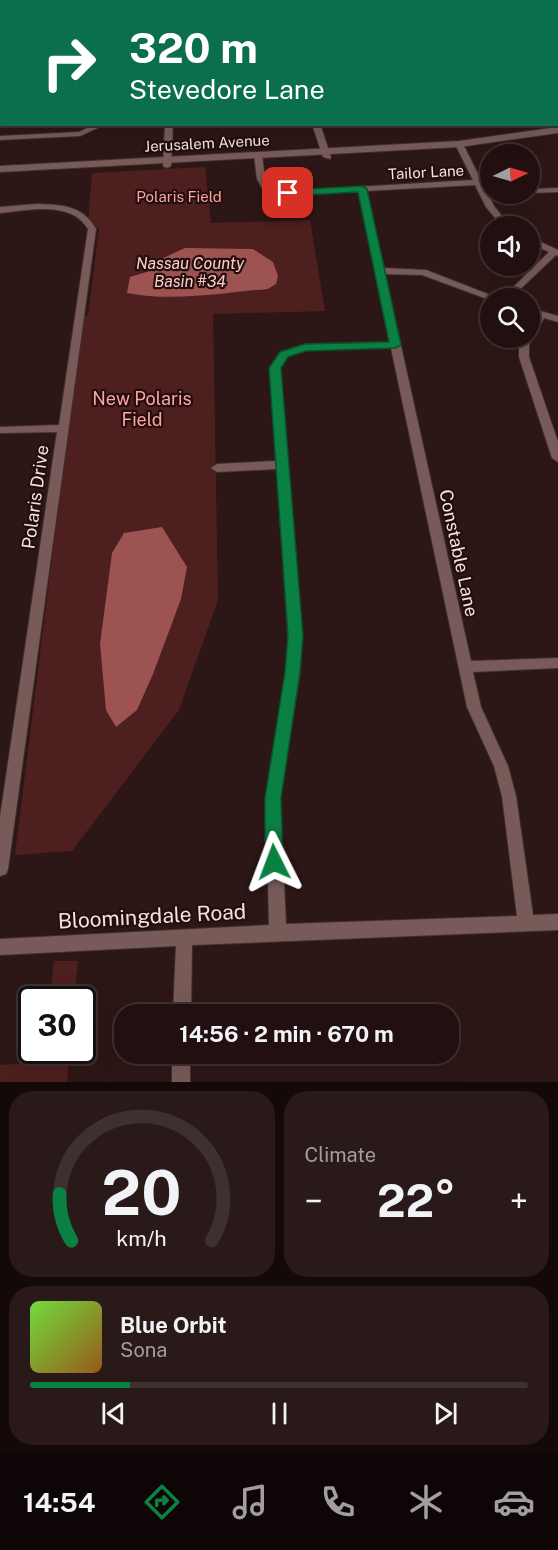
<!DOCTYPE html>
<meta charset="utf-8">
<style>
:root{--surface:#221010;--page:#2a1919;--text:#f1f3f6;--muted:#a29d9f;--line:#3f3030;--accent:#0b8043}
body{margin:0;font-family:"Public Sans",sans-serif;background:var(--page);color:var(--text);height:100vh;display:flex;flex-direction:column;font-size:22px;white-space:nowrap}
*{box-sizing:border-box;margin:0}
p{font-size:20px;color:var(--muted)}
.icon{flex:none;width:33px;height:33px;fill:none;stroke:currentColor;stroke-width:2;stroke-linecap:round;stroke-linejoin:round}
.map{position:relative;height:1082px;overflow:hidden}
.side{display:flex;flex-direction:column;gap:9px;padding:9px;background:#130909;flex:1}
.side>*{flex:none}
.guide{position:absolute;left:0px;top:0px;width:558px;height:126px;box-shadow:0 6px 24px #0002,0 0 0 2px var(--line);background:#0b6e4f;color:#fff;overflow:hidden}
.needle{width:39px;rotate:85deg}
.fabs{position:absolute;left:480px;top:144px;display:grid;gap:12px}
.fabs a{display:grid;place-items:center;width:60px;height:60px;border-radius:50%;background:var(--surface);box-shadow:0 6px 24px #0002,0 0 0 2px var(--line);font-size:30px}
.speed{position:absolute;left:18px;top:986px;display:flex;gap:12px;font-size:30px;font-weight:700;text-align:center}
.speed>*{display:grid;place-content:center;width:78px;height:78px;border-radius:50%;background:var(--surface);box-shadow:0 6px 24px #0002,0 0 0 2px var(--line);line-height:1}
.speed .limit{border:3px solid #111;border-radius:9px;background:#fff;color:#111}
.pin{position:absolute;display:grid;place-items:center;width:51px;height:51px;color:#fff;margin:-26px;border-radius:12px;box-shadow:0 3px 9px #0006}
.me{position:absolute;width:66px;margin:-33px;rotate:357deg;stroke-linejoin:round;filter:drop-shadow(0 0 4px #0008)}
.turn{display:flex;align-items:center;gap:21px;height:126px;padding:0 30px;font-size:27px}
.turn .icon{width:78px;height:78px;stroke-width:2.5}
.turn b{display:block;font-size:42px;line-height:51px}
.big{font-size:45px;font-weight:700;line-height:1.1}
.side .widget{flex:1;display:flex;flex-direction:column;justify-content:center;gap:9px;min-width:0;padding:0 21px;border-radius:24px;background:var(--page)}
.side .dial{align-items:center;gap:0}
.dial svg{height:156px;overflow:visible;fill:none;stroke:var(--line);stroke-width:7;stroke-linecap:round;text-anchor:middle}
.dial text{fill:var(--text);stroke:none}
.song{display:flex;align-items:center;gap:18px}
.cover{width:72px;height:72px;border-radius:9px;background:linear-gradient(135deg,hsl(100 70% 55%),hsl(30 70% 35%))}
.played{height:6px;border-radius:3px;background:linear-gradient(90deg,var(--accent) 20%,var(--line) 20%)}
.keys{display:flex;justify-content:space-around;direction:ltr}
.heat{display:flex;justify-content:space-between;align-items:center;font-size:33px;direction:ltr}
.side .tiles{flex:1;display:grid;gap:9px;grid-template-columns:1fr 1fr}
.widget:last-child{grid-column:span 2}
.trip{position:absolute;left:114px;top:1004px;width:345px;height:60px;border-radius:24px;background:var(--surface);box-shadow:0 6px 24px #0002,0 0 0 2px var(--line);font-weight:700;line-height:60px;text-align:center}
.menu{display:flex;height:96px;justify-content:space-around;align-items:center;background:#0e0606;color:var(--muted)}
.menu .icon{width:42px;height:42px}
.menu .current{color:var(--accent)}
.menu b{font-size:27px;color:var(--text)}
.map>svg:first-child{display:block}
.green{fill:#4e1f1f}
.water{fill:#9d5351}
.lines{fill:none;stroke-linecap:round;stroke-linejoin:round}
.minor-casing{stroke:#41302f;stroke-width:2}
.secondary-casing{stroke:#41302f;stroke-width:2}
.minor{fill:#785b59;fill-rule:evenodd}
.secondary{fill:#785b59;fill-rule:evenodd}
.route{fill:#0b8043;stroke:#07532c;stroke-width:1.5}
.labels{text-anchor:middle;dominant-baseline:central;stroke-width:4.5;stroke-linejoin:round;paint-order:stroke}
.far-street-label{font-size:15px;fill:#f3e2e1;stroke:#230d0d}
.far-park-label{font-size:15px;fill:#fca6a3;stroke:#230d0d}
.far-water-label{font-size:16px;font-style:italic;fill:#fccfcd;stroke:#230d0d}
.park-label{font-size:18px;fill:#fca6a3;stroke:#230d0d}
.street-label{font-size:18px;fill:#f3e2e1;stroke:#230d0d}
.near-street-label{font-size:21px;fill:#f3e2e1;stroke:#230d0d}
</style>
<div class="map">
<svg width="558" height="1082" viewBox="0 0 558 1082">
<rect width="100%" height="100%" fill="#2d1616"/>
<g class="green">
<path d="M205,167L211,223L310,220L325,311L213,314L218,600L179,710L72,851L15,855L61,486L58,485L81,316H88L99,228L91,227L88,221L92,173Z"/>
<path d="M54,961H78L74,999H50Z"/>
<path d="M44,1050H70L67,1082H0V1065L43,1062Z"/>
</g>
<g class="water">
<path d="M185,248L253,249L273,262L278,276L276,284L268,289C221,293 173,302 127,293L130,277L150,271L161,259Z"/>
<path d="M162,527L187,567L181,599L153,674L137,710L116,727L106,710L100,644L112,553L124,533Z"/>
</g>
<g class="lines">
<defs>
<g id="minor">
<rect x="122" y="0" width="6" height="2"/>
<rect x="243" y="0" width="6" height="2"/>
<rect x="446" y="0" width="6" height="2"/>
<path d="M521,0H527L528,2H522Z"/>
<path d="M558,8V12L556,13V9Z"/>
<rect x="0" y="11" width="2" height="4"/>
<rect x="0" y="42" width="2" height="4"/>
<path d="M556,48L558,49V55H556Z"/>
<rect x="556" y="96" width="2" height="4"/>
<path d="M96,124H106L80,136L0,140V136L79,132Z"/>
<path d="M165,124H173L171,166L167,168L163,166Z"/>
<path d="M312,124H320L331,157L330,159L323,157Z"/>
<path d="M456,142L463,144L494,206L510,226H502L486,207L475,185L366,191L384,268L426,270L498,298L490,300L422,275L385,274L471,661L558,658V668L473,672L481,707L508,766L516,796L533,915L558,914V930L192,945L191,1014H173L176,946L0,955V939L269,925L266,798L286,672L288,636L277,469L217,472L211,468L217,464L276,461L270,368L280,352L305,344L390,342L358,191L288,195L262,188L257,179L254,155L258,153L262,155L265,179L268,184L288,191L473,180L455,144ZM391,348L467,707L494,766L502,796L517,916L286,924L280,798L300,672L302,636L280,368L288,356L306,350Z"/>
<path d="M558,188V192L530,193V189Z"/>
<path d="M37,204C63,205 82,205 96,229L8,869L6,874L0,876V817L57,432L0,433V427L59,425L88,229C71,200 28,210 0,213V207Z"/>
<path d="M530,237L558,250V256L556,255L511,298H502L549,252L530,243Z"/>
<path d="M530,308L558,316V322L544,318L529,345V357L558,442V462L552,458L519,357V345L523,338H530V327L536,316L530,314Z"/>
<rect x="172" y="1053" width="18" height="29"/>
</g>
<path id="secondary" d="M558,127V133L459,147L0,172V166L459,141Z"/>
</defs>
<use href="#minor" class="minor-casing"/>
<use href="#secondary" class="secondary-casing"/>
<use href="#minor" class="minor"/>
<use href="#secondary" class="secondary"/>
</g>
<path class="route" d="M362,186L367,189L401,345L395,348L306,351L288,357L281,368L303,636L300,672L281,798L283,862L280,868L274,870L268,868L265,862V798L285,672L288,636L269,368L280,352L305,344L389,342L358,192L288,196L283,193L288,190Z"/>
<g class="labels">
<g class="far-street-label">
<text transform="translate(207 143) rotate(-3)">Jerusalem Avenue</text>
<text transform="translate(426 172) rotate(-3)">Tailor Lane</text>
</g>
<g class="far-park-label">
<text x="179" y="196">Polaris Field</text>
</g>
<g class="far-water-label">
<text x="190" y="263">Nassau County<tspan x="190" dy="18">Basin #34</tspan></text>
</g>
<g class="park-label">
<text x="142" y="398">New Polaris<tspan x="142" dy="21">Field</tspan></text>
</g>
<g class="street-label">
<text transform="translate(35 497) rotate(-82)">Polaris Drive</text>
<text transform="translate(459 553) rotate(78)">Constable Lane</text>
</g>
<g class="near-street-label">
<text transform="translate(152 916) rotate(-3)">Bloomingdale Road</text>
</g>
</g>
</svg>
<div class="fabs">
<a><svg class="needle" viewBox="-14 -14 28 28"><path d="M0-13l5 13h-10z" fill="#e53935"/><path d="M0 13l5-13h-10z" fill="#a29d9f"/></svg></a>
<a><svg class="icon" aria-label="sound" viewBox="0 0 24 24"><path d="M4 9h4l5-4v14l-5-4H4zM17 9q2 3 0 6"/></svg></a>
<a><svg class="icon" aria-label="search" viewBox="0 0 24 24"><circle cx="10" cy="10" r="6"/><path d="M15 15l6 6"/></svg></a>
</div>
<div class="speed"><div class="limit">30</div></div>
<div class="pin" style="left:288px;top:193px;background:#d93025"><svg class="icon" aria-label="arrive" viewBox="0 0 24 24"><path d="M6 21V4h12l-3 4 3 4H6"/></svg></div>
<svg class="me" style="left:274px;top:862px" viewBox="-20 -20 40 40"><path d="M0-17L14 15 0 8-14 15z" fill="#0b8043" stroke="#fff" stroke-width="4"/></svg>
<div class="trip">14:56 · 2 min · 670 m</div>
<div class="guide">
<div class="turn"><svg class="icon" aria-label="right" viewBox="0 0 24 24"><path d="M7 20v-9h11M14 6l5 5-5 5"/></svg><div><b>320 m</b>Stevedore Lane</div></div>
</div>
</div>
<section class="side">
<div class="tiles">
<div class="widget dial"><svg viewBox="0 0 100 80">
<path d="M14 69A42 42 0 1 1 86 69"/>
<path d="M14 69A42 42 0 0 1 8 45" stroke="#0b8043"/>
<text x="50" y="56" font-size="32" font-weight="700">20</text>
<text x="50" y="72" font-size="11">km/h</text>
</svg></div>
<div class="widget"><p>Climate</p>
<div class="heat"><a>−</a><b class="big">22°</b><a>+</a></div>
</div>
<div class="widget">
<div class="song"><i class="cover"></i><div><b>Blue Orbit</b><p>Sona</p></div></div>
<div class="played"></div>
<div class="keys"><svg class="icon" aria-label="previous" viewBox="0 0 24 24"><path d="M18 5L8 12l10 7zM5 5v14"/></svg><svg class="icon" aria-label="pause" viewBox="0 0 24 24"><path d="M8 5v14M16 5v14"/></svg><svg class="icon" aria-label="next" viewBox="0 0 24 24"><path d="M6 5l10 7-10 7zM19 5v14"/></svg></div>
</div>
</div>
</section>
<nav class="menu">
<b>14:54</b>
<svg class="icon current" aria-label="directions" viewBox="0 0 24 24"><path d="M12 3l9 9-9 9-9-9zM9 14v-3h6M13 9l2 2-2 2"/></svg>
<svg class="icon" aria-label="music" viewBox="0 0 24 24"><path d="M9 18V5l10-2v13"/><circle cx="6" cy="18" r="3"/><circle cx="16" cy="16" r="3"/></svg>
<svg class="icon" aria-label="phone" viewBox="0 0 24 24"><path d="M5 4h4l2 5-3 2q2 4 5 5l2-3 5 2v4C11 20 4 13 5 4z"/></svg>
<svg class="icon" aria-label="climate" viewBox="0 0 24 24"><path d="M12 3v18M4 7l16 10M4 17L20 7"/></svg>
<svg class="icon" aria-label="car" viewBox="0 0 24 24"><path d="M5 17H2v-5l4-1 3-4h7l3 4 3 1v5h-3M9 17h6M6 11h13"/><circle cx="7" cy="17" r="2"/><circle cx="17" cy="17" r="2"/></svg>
</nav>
